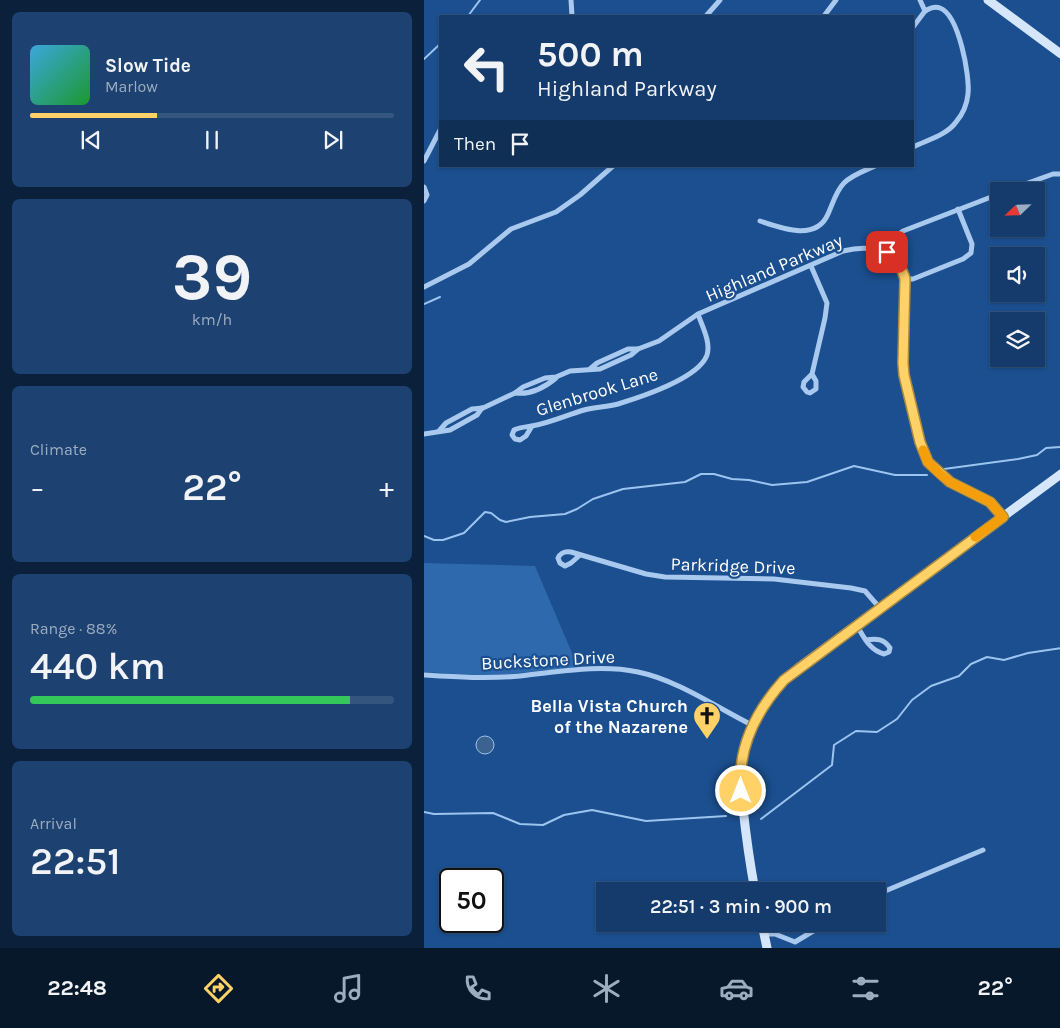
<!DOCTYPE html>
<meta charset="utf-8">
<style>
:root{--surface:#143b6b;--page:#1d4271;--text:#f1f3f6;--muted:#9dadc1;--line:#33557e;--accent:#ffd166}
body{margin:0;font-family:Karla,sans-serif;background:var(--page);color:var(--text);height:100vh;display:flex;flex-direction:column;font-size:19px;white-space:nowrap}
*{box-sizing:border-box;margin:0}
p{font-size:16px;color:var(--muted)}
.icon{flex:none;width:28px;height:28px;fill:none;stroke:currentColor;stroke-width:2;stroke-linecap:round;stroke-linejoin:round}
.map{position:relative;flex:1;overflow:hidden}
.sheet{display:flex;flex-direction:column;gap:12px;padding:12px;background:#0b203b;width:424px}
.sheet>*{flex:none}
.banner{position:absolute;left:15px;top:15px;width:475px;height:152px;border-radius:0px;box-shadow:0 1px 4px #0004,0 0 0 1px var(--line);background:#143b6b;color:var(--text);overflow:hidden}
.needle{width:32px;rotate:247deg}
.controls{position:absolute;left:566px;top:182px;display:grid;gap:10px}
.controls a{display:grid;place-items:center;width:55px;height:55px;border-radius:0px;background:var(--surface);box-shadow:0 1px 4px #0004,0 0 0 1px var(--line);font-size:25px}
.speed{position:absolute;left:15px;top:868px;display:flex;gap:10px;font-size:25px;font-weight:700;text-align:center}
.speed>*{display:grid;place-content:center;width:65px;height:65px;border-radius:50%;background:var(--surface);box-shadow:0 1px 4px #0004,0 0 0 1px var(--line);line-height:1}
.speed .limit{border:2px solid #111;border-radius:8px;background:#fff;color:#111}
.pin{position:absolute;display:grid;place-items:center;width:42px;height:42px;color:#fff;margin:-21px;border-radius:10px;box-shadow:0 2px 8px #0006}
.me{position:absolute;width:55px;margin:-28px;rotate:0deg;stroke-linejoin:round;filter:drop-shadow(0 0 4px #0008)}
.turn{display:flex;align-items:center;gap:18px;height:105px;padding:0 15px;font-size:22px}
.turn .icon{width:65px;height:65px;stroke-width:2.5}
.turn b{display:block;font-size:35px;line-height:42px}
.then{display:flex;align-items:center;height:48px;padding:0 15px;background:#0003;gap:10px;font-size:19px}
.big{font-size:38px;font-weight:600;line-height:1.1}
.sheet .tile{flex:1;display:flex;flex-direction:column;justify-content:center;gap:8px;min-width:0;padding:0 18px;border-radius:8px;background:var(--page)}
.sheet .dial{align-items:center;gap:0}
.dial b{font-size:65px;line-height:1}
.song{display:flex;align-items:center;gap:15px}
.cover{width:60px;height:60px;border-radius:8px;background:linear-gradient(135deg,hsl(200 70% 55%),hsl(130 70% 35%))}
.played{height:5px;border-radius:2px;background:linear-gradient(90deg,var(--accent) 35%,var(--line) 35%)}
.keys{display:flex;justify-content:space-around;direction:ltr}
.heat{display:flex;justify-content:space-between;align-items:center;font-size:28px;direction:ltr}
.charge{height:8px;border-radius:4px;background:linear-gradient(90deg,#34c759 88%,var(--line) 0)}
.trip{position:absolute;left:172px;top:882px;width:290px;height:50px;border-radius:0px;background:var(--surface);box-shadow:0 1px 4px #0004,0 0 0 1px var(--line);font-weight:600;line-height:50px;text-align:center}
.tab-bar{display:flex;height:80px;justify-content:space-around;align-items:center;background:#08182b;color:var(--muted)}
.tab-bar .icon{width:35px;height:35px}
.tab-bar .current{color:var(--accent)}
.tab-bar b{font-size:22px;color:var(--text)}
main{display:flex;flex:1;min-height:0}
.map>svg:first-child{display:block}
.green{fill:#2e69ad}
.water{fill:#3c6290;stroke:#9cc4f0}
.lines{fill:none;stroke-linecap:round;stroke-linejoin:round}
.stream{stroke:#9cc4f0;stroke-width:2}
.minor{stroke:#a9c9ee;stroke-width:5}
.secondary{stroke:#d6e6fa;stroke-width:9}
.route-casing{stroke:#a68842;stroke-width:12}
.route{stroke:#ffd166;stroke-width:9}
.slow{stroke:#f59e0b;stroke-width:9}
.labels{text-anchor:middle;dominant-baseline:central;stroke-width:4.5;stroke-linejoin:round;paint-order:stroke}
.street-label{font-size:18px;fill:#fff;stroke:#1b4f8f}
.poi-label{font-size:18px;font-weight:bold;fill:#fff;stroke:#1b4f8f;text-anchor:end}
</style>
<main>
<section class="sheet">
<div class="tile">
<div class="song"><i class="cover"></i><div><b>Slow Tide</b><p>Marlow</p></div></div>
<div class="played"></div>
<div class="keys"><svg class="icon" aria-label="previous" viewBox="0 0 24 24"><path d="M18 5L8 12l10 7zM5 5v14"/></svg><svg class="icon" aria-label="pause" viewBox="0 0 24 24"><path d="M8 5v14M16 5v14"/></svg><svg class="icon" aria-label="next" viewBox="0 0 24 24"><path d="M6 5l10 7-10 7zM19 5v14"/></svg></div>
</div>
<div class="tile dial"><b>39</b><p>km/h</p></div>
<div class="tile"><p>Climate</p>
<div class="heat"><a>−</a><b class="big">22°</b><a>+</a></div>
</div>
<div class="tile"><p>Range · 88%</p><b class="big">440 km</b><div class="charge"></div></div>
<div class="tile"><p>Arrival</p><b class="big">22:51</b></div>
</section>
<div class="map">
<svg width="637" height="948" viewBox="0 0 637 948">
<rect width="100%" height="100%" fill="#1b4f8f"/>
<path class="green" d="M0,563L111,566L154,667L66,676L0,672Z"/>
<circle class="water" cx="61" cy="745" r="9"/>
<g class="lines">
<g class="stream">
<path d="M44,16L56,0"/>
<path d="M0,59L16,44"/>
<path d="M0,304L16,297"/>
<path d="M520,469L594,459L613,455L622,448L637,447"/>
<path d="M0,536L10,540H19L40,533L61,512L67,513L76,520L82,522L106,517L141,514L153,509L169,499L199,489L261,482L277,474H290L308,479L325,480L348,485L383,482L430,466L471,475H503"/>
<path d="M0,812L10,814L69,813L96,824L119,825L140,815L168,810L222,821L302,816"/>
<path d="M337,819L408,765L410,745L432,731L453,732L473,719L488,700L507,686L535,676L547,664L563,657L580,660L604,653L637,648"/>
</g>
<g class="minor">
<path d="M147,0L148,16"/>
<path d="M496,0L501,11"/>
<path d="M282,16L296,0"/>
<path d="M400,16L412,0"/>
<path d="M489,27L501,11"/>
<path d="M489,147C503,140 523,135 532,122C539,114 543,104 544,94C546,76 535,15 516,8C511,6 506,8 501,11"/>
<path d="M0,161L16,130"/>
<path d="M602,184L605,191"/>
<path d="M0,187L3,195L0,201"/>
<path d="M582,191L629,174H637"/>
<path d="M569,197L575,210"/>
<path d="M336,221C357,228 392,242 404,214C409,203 412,191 420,183C428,175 440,171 451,166"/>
<path d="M463,252L473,236L479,231L575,194"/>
<path d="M387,266L403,303L401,318L388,374L380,382L379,387L383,392L386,393L392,389V381L388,374"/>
<path d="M481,279H489L539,259L547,253L548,244L534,209"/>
<path d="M0,287L45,264L87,229L132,212L156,195L189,166"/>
<path d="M166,369L173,363L204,349H214L235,341L274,314L419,251C446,244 474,249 481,279L479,363L495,443L505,462L516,474L526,483L566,502L579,517"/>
<path d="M91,393C107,395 120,388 132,378"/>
<path d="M108,426L102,436L96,440L91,439L88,435L90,430C96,427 102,427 108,426C126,423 143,415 160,410C171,407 183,407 194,404C217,397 275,378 283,355C287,342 278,326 274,314"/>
<path d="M15,431L22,423L48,409L59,408L91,393L99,387L121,378L132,377L146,371L176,369L207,355L214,349"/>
<path d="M0,434L26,430L53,415L58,408"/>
<path d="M156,555L147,563L141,566L136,563L134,558C137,552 141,551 147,552L222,574L241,577L350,579L427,588L441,591L455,607"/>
<path d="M432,624C440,637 445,650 460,654L465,652L466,648C460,639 453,638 442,640"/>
<path d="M0,675C32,677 63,679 96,676C135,672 175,664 214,672C253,680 292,707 328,725"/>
<path d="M454,894L559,850"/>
<path d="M340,934H351L371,942L401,924"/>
</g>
<g class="secondary">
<path d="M564,0L637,54"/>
<path d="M331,891C326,864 322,836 319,808C318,797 315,785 316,774C319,731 342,695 375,667L637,474"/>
<path d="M338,924L343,948"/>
</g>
</g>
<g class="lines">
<defs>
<path id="route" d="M317,791C313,747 332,711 360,680L579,517L566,502L526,482L504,462L496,442L480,375L479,363L481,279C478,267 472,260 463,252"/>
</defs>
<use href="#route" class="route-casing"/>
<use href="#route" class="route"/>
<path class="slow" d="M499,450L504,462L516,474L526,482L566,502L579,517L551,537"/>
</g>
<defs>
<symbol id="church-pin" viewBox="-11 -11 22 30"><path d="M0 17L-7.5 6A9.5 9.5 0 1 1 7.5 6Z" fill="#ffd166" stroke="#1b4f8f"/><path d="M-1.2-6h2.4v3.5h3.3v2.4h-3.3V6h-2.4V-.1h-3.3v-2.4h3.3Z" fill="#111"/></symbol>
</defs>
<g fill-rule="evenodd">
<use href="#church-pin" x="267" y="700" width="32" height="43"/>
</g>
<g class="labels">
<g class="street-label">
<text transform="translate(350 268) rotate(-23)">Highland Parkway</text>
<text transform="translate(173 392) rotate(-17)">Glenbrook Lane</text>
<text transform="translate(309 566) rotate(2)">Parkridge Drive</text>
<text transform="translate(124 660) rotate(-3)">Buckstone Drive</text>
</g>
<g class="poi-label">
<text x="264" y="706">Bella Vista Church<tspan x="264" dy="21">of the Nazarene</tspan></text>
</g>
</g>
</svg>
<div class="controls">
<a><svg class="needle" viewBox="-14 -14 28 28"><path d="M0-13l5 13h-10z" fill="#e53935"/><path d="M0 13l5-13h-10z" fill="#9dadc1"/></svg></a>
<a><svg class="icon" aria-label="sound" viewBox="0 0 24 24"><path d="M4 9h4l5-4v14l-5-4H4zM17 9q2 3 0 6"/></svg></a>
<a><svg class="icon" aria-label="layers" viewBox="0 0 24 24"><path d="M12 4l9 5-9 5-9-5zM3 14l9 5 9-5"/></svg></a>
</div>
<div class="speed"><div class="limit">50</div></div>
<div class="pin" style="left:463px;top:252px;background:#d93025"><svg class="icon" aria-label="arrive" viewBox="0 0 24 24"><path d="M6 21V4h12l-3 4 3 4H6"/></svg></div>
<svg class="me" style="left:317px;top:791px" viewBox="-20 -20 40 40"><circle r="17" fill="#ffd166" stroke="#fff" stroke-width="3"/><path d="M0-11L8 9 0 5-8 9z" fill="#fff"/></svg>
<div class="trip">22:51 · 3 min · 900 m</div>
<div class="banner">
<div class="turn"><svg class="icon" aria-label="left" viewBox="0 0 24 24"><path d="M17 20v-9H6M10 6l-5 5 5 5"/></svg><div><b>500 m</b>Highland Parkway</div></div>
<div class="then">Then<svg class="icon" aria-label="arrive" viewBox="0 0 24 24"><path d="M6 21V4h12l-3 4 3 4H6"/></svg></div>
</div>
</div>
</main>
<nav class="tab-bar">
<b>22:48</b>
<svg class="icon current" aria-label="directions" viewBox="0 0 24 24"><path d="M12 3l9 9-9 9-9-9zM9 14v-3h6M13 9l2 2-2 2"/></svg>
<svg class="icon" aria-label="music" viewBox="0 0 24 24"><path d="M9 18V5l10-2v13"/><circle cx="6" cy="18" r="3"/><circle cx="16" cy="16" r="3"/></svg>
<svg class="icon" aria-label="phone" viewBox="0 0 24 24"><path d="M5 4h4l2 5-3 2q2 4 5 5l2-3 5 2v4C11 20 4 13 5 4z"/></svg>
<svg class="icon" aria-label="climate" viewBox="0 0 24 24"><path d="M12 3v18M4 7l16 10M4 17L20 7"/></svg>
<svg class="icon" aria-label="car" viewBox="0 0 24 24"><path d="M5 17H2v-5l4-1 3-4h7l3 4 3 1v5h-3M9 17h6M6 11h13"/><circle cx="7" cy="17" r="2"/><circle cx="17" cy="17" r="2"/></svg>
<svg class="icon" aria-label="filters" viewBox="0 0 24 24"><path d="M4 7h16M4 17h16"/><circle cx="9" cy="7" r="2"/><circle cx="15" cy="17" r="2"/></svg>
<b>22°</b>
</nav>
